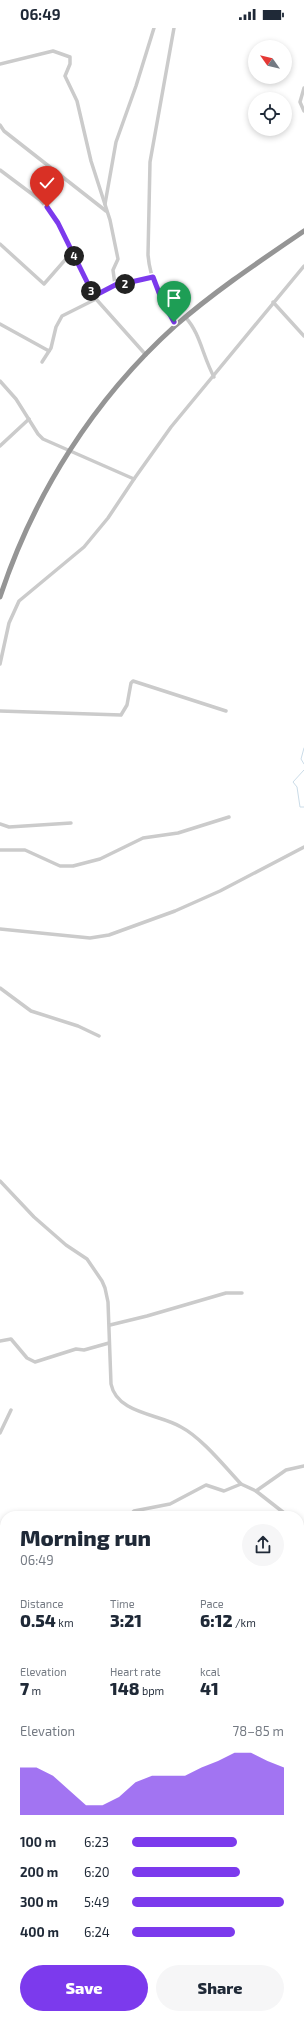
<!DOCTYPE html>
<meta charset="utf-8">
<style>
:root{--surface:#fff;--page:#f6f6f7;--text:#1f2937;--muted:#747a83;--accent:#7c3aed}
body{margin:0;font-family:"Exo 2",sans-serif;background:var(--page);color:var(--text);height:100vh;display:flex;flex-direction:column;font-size:15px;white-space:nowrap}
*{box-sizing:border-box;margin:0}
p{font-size:13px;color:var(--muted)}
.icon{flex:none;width:22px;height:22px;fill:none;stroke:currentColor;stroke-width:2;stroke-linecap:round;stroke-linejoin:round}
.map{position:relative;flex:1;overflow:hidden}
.panel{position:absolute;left:0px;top:1483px;width:304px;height:508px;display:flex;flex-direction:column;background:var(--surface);border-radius:16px 16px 0 0;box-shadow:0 2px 6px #0003}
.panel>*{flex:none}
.needle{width:26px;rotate:304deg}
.fabs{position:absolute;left:248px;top:12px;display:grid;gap:8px}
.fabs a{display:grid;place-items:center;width:44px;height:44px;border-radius:50%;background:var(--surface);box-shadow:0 2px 6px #0003;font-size:20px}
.pin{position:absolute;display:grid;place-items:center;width:34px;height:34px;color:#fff;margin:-41px -17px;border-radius:50% 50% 50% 0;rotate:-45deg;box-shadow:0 0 4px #0007}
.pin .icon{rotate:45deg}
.km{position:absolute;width:20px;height:20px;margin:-10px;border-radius:50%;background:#222;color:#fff;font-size:11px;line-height:20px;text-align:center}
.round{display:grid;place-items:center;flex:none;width:42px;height:42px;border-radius:21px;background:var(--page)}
.headline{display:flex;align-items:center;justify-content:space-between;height:68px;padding:0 20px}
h1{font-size:22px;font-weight:800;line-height:30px}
.stats{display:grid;grid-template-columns:repeat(3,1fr);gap:6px;height:68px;padding:4px 20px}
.stats div{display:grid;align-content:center}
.stats b{font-size:17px;font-weight:800}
.stats small{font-size:11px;font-weight:400}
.stats p{font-size:11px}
.chart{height:112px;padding:8px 20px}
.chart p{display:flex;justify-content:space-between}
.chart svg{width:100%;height:72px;margin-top:4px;fill:var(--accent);opacity:.7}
.button{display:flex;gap:8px;margin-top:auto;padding:8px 20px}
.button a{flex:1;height:46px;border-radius:24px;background:var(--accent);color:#fff;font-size:16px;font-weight:800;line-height:46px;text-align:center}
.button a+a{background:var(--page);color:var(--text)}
ul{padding:0 20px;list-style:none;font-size:13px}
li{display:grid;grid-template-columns:64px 48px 1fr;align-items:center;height:30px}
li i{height:10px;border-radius:5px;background:var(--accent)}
.status{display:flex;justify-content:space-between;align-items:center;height:28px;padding:0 20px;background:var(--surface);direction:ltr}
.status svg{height:11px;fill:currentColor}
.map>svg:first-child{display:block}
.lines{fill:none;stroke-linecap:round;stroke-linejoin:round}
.stream{stroke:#cbdce8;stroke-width:1}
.minor{stroke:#cbcbcb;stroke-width:3.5}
.highway{stroke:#959595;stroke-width:5}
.route-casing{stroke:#fff;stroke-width:8}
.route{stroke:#7c3aed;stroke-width:5}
</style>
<div class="status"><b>06:49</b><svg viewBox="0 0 49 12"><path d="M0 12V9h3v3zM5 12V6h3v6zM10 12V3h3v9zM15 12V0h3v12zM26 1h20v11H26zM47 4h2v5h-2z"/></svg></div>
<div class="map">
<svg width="304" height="1991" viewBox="0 0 304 1991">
<rect width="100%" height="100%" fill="#fff"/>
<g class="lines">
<g class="stream">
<path d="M 304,720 L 301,731 L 304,736"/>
<path d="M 304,742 L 293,754 L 297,759 L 300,779 L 304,779"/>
</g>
<g class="minor">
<path d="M 174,0 L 150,134 L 148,227 C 150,251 162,278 177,297"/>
<path d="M 0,36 L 53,23 L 70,29 L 70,36 L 65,48 L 77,73 L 91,133 L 110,192 L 118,231 L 113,242 L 115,257"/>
<path d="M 304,60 L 300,74 L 304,83"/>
<path d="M 0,97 L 4,103 L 106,183"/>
<path d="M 0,142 L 40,172 L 53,186 L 96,271 L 146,327"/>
<path d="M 105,176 L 116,114 L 136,58 L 154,0"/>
<path d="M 0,216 L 44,256 L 72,224"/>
<path d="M 94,268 L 119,255 L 122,256 L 153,249"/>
<path d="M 273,274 L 304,308"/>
<path d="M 186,290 C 200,305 203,329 214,349"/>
<path d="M 0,296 L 49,323"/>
<path d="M 42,334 L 51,320 L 56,299 L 62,288 L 96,271"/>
<path d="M 0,353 L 16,371 L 38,406 L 43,411 L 134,451 L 171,399 L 304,238"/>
<path d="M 0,418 L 29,391"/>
<path d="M 0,636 L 9,595 L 19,573 L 84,519 L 108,490 L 134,451"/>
<path d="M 0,683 L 121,687 L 127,677 L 131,655 L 133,653 L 226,683"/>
<path d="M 0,796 L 9,799 L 71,795"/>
<path d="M 0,822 L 25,822 L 60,838 L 73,838 L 100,831 L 143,810 L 178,805 L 229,789"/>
<path d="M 0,901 L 90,910 L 109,907 L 175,883 L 220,863 L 304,819"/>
<path d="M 0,960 L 31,983 L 78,998 L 99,1008"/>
<path d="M 0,1153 L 34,1189 L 66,1217 L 87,1231 L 102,1253 L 105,1260 L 108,1274 L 111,1356 C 117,1386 160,1386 181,1399 C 202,1410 225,1439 241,1456"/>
<path d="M 110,1297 L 147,1288 L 226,1265 L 242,1265"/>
<path d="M 0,1313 L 11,1311 L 27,1330 L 35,1334 L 76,1321 L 84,1322 L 109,1315"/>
<path d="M 0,1405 L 11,1382"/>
<path d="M 256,1463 L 288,1488"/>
<path d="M 129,1488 L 134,1483 L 170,1476 L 206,1457 L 224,1463 L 241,1456 L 256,1463 L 286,1442 L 304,1438"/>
<path d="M 299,1503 L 304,1513"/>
<path d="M 0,1520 L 5,1522"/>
<path d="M 0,1565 L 5,1567"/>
<path d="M 299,1574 L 304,1566"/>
<path d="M 300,1574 L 302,1629"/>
<path d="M 0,1668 L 5,1643"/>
<path d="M 0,1675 L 5,1677"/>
<path d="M 2,1683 L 5,1682"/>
<path d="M 299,1781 L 304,1786"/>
<path d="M 0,1965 L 5,1962"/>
<path d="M 107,1986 L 108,1991"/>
</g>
<path class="highway" d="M 0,569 C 34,466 94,371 175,298 C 215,263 260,233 304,203"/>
</g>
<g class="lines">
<g class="route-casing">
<path id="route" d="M 47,179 L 58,195 L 94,268 L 119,255 L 122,256 L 153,249 L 161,270 L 174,294"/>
</g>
<use href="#route" class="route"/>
</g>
</svg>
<div class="fabs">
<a><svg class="needle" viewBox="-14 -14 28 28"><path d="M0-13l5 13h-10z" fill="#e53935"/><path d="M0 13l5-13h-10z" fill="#747a83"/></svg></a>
<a><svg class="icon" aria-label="locate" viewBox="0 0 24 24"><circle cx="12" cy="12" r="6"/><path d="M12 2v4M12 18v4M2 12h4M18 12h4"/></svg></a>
</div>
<div class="pin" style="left:174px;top:294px;background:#1e9e55"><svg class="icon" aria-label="arrive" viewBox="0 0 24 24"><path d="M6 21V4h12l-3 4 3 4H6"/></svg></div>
<div class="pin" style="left:47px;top:179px;background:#d93025"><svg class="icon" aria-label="check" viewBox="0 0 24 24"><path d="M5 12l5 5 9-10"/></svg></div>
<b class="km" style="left:125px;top:256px">2</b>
<b class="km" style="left:91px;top:263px">3</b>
<b class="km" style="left:74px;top:228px">4</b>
<section class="panel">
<div class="headline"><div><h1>Morning run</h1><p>06:49</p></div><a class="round"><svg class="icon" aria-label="share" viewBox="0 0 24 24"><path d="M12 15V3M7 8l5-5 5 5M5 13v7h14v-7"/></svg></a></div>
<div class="stats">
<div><p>Distance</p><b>0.54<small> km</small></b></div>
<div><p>Time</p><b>3:21</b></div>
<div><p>Pace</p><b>6:12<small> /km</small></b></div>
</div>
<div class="stats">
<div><p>Elevation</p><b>7<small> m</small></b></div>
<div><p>Heart rate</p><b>148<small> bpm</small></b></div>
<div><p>kcal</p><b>41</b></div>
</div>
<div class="chart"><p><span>Elevation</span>78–85 m</p>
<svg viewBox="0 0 160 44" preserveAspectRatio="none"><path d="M0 44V15L10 15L20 20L30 29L40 38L50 38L60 33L70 24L80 20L90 20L100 20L110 15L120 11L130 6L140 6L150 11L160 15V44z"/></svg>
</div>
<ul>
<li><b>100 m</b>6:23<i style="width:69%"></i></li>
<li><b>200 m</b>6:20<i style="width:71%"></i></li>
<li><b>300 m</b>5:49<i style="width:100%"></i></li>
<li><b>400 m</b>6:24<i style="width:68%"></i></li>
</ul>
<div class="button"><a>Save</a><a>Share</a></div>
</section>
</div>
